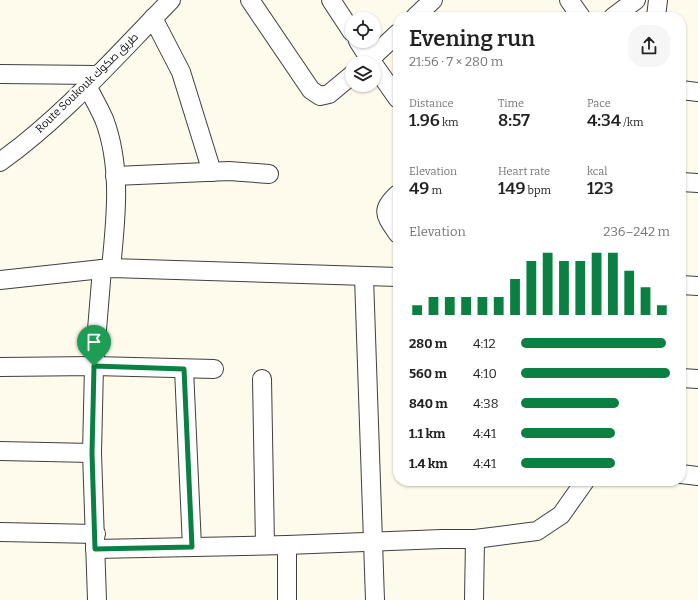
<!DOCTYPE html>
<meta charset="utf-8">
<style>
:root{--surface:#fff;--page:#f6f6f6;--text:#222;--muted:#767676;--accent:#0b8043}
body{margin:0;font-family:Bitter,Cairo,serif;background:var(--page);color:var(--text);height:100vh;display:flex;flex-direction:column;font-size:15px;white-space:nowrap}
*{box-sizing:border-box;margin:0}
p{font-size:13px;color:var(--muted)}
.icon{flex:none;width:22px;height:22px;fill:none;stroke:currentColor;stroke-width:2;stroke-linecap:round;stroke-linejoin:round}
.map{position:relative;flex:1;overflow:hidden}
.side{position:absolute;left:393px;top:12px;width:293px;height:474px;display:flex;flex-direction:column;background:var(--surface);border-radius:16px;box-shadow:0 1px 3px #0004}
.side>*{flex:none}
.fabs{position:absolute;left:345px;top:12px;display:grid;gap:8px}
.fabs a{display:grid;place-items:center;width:36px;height:36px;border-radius:50%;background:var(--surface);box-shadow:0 1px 3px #0004;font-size:20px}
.pin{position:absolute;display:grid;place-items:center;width:34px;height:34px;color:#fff;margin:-41px -17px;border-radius:50% 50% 50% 0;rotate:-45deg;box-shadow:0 0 4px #0007}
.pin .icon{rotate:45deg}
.round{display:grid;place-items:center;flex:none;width:42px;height:42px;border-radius:16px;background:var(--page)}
.overview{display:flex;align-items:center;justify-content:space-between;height:68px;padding:0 16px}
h1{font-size:22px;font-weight:600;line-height:30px}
.stats{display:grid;grid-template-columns:repeat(3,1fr);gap:6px;height:68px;padding:4px 16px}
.stats div{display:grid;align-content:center}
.stats b{font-size:17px;font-weight:600}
.stats small{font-size:11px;font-weight:400}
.stats p{font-size:11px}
.chart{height:112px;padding:8px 16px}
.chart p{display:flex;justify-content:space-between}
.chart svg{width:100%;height:72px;margin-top:4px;stroke:var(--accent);stroke-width:6}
ul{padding:0 16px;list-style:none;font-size:13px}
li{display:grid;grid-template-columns:64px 48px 1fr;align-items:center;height:30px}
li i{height:10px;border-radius:5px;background:var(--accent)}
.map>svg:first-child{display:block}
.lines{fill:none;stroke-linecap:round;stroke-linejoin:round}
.minor-casing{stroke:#3f3f3f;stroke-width:20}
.minor{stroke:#fff;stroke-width:18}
.route-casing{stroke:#fff;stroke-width:8}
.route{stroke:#0b8043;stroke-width:5}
.labels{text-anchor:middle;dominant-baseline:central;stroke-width:4;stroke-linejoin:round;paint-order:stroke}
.street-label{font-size:11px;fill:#0c0c0c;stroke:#fff}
</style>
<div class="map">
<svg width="698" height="600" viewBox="0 0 698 600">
<rect width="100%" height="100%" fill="#fefbec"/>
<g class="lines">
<g class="minor-casing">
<g id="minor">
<path d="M 250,0 L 311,90 L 320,96 L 329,94 L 352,75"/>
<path d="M 331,0 L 352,32"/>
<path d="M 569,0 L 581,17"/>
<path d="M 415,17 L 433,0"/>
<path d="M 613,17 L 636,0"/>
<path d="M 656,17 L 658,0"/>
<path d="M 153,18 L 181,72 L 212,172"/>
<path d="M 358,41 L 372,63"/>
<path d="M 366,63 L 398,33"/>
<path d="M 374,65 L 398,99"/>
<path d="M 0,74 L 98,75"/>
<path d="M 87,86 C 93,97 99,108 104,119 C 122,166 116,219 111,268"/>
<path d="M 681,90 L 698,92"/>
<path d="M 0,162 C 64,116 116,56 171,0"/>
<path d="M 115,176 L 229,171 L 269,174"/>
<path d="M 681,182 L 698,183"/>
<path d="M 398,194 C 379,211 386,216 398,234"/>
<path d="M 364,277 L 375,600"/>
<path d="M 0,280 L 111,268 L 398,277"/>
<path d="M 681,285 L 698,286"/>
<path d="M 0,367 L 94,366 L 214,369"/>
<path d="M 184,369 L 192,547"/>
<path d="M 681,378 L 698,379"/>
<path d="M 262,379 L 265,545"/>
<path d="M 0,451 L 92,453"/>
<path d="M 681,474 L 698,476"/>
<path d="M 0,532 L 96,534"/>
<path d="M 475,539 L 537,531 L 561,515 L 585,481"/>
<path d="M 287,545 L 287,600"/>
<path d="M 95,549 L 287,545 L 442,539 L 475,539 L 474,600"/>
<path d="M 97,600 L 92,453 L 94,366 L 102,269"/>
</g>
</g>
<use href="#minor" class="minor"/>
</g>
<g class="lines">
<g class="route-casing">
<path id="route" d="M 94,366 L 184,369 L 192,547 L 95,549 L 92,453 Z"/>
</g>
<use href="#route" class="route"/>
</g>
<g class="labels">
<g class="street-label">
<text transform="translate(87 83) rotate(-44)">Route Soukouk طريق صكوك</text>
</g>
</g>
</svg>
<div class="fabs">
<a><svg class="icon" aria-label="locate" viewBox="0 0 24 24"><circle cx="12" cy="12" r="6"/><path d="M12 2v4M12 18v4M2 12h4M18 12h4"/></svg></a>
<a><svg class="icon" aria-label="layers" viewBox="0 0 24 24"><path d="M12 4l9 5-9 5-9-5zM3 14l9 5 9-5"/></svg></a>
</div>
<div class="pin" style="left:94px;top:366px;background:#1e9e55"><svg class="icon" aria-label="arrive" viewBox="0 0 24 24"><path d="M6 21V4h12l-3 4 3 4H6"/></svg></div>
<section class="side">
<div class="overview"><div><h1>Evening run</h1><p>21:56 · 7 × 280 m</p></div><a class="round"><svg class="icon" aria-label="share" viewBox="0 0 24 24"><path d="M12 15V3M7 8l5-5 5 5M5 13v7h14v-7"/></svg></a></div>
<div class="stats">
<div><p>Distance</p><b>1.96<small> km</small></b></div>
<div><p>Time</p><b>8:57</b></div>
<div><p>Pace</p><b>4:34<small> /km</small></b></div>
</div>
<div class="stats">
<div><p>Elevation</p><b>49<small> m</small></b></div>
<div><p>Heart rate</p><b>149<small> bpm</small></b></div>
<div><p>kcal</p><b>123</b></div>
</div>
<div class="chart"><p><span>Elevation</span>236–242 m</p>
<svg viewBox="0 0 160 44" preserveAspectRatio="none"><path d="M5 44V38M15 44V33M25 44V33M35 44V33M45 44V33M55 44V33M65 44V22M75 44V11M85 44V6M95 44V11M105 44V11M115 44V6M125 44V6M135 44V17M145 44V27M155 44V38"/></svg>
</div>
<ul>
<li><b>280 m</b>4:12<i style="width:97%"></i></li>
<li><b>560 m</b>4:10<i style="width:100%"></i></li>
<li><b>840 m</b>4:38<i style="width:66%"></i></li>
<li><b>1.1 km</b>4:41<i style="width:63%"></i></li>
<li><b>1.4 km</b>4:41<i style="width:63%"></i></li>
</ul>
</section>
</div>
